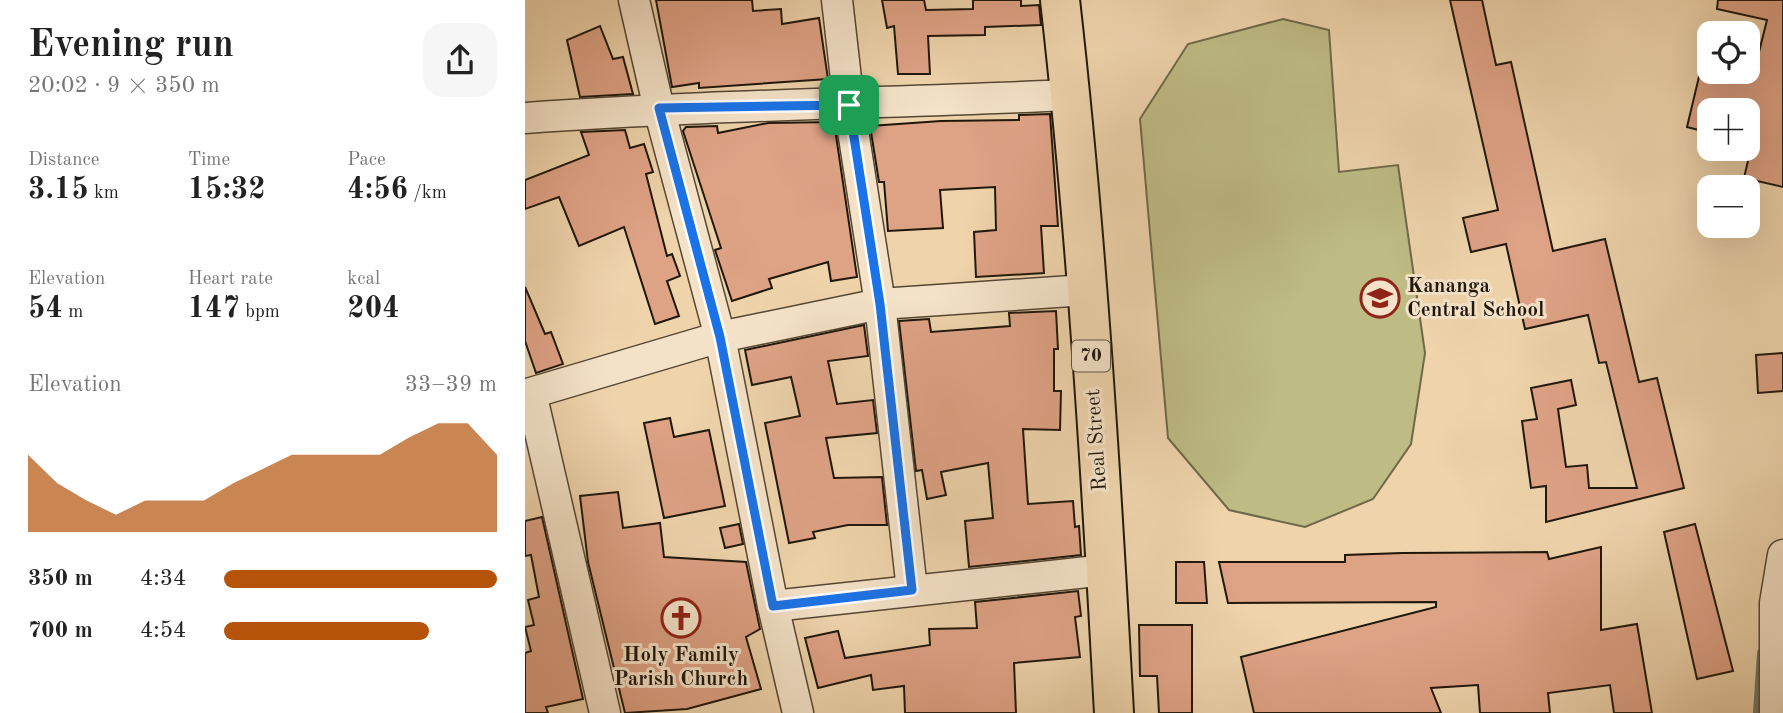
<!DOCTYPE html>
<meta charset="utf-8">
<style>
:root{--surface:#fff;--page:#f6f6f6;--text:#222;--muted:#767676;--accent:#b45309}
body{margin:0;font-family:"Old Standard TT",serif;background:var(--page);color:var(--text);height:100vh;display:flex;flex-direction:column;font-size:26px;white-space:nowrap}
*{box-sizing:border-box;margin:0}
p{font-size:23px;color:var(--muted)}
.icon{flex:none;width:38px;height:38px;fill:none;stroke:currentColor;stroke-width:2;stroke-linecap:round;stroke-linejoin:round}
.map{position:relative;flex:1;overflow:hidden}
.panel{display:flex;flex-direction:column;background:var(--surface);width:525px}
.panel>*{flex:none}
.controls{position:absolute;left:1172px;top:21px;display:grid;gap:14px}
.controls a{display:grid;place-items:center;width:63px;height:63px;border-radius:14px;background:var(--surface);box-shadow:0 7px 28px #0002;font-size:35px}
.pin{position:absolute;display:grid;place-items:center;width:60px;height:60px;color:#fff;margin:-30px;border-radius:14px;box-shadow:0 4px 10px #0006}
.round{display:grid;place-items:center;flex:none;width:74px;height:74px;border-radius:21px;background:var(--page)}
.headline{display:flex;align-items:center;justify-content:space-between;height:119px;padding:0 28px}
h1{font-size:38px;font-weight:700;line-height:52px}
.figures{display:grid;grid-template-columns:repeat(3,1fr);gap:10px;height:119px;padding:7px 28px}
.figures div{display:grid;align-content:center}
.figures b{font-size:30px;font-weight:700}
.figures small{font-size:19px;font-weight:400}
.figures p{font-size:19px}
.chart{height:196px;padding:14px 28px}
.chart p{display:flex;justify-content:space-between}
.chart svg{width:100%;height:126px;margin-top:7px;fill:var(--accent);opacity:.7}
ul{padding:0 28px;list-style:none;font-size:23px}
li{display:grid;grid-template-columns:112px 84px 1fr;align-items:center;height:52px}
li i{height:18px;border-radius:9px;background:var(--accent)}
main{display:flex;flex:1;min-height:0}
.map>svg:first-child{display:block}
.green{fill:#bebb85;stroke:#6f6948;stroke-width:2}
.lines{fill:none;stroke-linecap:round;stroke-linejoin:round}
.stream{stroke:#69776c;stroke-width:8}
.building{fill:#dea285;stroke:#20170b;stroke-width:2}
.street-casing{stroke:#544633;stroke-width:33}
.highway-casing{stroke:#20170b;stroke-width:42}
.street{stroke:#f4e2c8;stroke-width:30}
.highway{stroke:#eed3ab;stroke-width:38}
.route-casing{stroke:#fff;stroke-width:14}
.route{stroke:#1a73e8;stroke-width:9}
.labels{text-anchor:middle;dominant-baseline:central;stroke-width:6;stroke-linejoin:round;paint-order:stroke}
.shield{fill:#f4e2c8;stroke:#605444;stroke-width:2}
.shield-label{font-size:19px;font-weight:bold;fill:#20170b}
.poi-label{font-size:21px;font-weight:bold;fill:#20170b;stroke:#f4e2c8;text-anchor:start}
.street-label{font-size:21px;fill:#20170b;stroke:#f4e2c8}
</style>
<main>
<section class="panel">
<div class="headline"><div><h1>Evening run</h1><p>20:02 · 9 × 350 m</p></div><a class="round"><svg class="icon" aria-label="share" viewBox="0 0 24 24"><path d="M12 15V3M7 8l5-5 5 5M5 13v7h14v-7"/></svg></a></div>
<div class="figures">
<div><p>Distance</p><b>3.15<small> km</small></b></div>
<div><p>Time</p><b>15:32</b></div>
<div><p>Pace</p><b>4:56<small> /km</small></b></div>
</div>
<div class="figures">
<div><p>Elevation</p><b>54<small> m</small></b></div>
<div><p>Heart rate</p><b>147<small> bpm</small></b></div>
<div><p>kcal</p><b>204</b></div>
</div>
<div class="chart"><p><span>Elevation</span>33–39 m</p>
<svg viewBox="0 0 160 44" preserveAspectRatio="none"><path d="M0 44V17L10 27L20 33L30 38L40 33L50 33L60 33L70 27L80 22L90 17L100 17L110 17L120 17L130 11L140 6L150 6L160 17V44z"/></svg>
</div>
<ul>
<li><b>350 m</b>4:34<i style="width:100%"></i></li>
<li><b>700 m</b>4:54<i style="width:75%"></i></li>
</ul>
</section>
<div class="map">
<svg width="1258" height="713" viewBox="0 0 1258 713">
<rect width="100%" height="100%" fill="#eed3ab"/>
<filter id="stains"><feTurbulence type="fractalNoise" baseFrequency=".00286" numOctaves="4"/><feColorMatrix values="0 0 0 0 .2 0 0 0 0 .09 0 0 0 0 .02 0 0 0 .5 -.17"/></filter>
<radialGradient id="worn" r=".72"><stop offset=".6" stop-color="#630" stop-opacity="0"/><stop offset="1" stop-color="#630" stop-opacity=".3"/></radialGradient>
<path class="green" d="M 758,19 L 804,30 L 814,172 L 873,165 L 900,353 L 886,444 L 848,499 L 780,527 L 704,510 L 643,438 L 615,119 L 663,44 Z"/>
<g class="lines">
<path class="stream" d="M 1232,713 L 1236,653"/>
</g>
<g class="building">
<path d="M 131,0 L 227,0 L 228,11 L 256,9 L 257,24 L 294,18 L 303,79 L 174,88 L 174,83 L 147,87 Z"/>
<path d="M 357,0 L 399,0 L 401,10 L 448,9 L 448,0 L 496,0 L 496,6 L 514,5 L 516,25 L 460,27 L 460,35 L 403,36 L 405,74 L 373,74 L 369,26 L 362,28 Z"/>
<path d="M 925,0 L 957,0 L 971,65 L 986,62 L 1028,251 L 1080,239 L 1114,382 L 1132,378 L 1159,488 L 1021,522 L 1021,486 L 1006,488 L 997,421 L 1012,419 L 1006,388 L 1046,380 L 1051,405 L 1033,409 L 1041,467 L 1062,465 L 1064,488 L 1112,488 L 1081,362 L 1074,363 L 1063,315 L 1000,329 L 981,244 L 946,252 L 938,218 L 973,210 Z"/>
<path d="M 1193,0 L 1258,0 L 1258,187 L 1219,178 L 1228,139 L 1223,137 L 1223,110 L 1185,110 L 1185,133 L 1162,127 L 1177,64 L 1185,65 L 1185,72 L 1229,72 L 1242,20 L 1192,9 Z"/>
<path d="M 75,26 L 88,59 L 98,57 L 108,94 L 55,97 L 42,40 Z"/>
<path d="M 525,114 L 533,226 L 516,226 L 519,273 L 451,277 L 449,232 L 471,230 L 470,187 L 415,190 L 418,228 L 363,231 L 359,182 L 354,182 L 345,126 L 416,121 L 494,120 L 494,115 Z"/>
<path d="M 309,122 L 332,277 L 306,281 L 303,262 L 244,279 L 247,288 L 207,301 L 190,250 L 196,248 L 158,131 L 161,127 L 192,126 L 193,133 L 243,123 Z"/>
<path d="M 100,130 L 105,148 L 119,144 L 128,172 L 121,174 L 142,256 L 147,254 L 155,276 L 142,281 L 154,316 L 130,324 L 99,227 L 54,246 L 34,197 L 0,209 L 0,180 L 64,155 L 56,132 Z"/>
<path d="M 0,287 L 20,334 L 26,332 L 38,364 L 11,373 L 0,341 Z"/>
<path d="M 531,311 L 533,349 L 529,349 L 529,391 L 536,391 L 535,430 L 498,429 L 503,504 L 548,501 L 550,527 L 554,526 L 556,555 L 444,567 L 440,521 L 468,518 L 463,463 L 416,472 L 421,495 L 402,499 L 397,470 L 391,471 L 374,321 L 404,319 L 406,332 L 485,326 L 484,313 Z"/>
<path d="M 339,325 L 343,356 L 303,361 L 312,404 L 348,400 L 352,433 L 301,438 L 309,478 L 357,477 L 362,525 L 323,525 L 288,532 L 290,538 L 264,543 L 240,423 L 275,416 L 266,377 L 227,385 L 220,350 Z"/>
<path d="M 1258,353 L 1258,391 L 1233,393 L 1231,355 Z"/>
<path d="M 145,418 L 149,437 L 184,430 L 200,506 L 139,518 L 119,423 Z"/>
<path d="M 93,492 L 98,528 L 135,523 L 139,557 L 221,562 L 235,629 L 221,637 L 236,689 L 162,709 L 100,713 L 63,562 L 55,496 Z"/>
<path d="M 17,517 L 58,699 L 21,707 L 23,713 L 0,713 L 0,653 L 6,651 L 0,627 L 9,625 L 3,600 L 14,597 L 6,555 L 0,556 L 0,521 Z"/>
<path d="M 214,524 L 218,544 L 200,548 L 195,528 Z"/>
<path d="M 1170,524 L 1208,671 L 1172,679 L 1139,532 Z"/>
<path d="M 1076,547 L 1076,630 L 1112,624 L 1127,713 L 1089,713 L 1085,685 L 1023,693 L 1025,713 L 955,713 L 953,685 L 906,688 L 916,713 L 729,713 L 716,657 L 911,607 L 911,602 L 703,603 L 694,562 L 820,562 L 820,555 L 877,553 L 1022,552 L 1024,559 Z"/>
<path d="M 651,562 L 679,562 L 682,603 L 651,603 Z"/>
<path d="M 553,591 L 556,616 L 550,617 L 555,657 L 489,663 L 491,713 L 380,713 L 379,686 L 348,690 L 346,675 L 293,688 L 280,638 L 313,631 L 320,658 L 405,645 L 404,629 L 452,628 L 450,602 Z"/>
<path d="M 614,625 L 667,625 L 667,713 L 634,713 L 632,676 L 615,676 Z"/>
</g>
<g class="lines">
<g class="street-casing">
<g id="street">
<path d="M 109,0 L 134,109 L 195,337 L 248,606 L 273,713"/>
<path d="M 312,0 L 324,105 L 355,304 L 387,590"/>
<path d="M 0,118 C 182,105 364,103 546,95"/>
<path d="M 248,606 L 581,570"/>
<path d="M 80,713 L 6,393 L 195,337 L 355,304 L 561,290"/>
<path d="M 1250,713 L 1250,603 L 1258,555"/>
</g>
</g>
<g class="highway-casing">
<path id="highway" d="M 535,0 C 562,237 576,475 589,713"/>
</g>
<use href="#street" class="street"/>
<use href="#highway" class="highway"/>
</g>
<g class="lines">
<g class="route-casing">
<path id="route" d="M 324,105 L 355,304 L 387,590 L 248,606 L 195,337 L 134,108 Z"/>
</g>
<use href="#route" class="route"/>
</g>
<defs>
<g id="school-ring" transform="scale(2.0125)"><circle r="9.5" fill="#f4e2c8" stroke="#8f2418" stroke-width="1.5"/><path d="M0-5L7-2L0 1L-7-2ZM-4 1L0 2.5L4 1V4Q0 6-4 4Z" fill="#8f2418"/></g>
<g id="church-ring" transform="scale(2.0125)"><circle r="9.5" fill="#f4e2c8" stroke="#8f2418" stroke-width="1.5"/><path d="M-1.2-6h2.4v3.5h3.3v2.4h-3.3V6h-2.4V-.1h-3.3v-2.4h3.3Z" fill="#8f2418"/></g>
</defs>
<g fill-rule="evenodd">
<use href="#school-ring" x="855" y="298"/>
<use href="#church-ring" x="156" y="618"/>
</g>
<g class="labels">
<rect class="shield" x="547" y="340.5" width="38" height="31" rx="5"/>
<g class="shield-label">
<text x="566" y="356">70</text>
</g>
<g class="poi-label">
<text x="882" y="286">Kananga<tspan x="882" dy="24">Central School</tspan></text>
<text x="156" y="655" text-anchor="middle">Holy Family<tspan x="156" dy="24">Parish Church</tspan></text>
</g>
<g class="street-label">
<text transform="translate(572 440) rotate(-94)">Real Street</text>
</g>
</g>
<rect width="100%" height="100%" filter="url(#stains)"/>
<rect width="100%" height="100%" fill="url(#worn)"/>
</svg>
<div class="controls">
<a><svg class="icon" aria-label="locate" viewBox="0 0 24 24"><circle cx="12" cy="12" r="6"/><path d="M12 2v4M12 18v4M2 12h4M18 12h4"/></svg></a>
<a>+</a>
<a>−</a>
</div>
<div class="pin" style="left:324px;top:105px;background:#1e9e55"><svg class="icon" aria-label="arrive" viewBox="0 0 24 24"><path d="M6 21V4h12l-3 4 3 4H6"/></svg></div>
</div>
</main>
